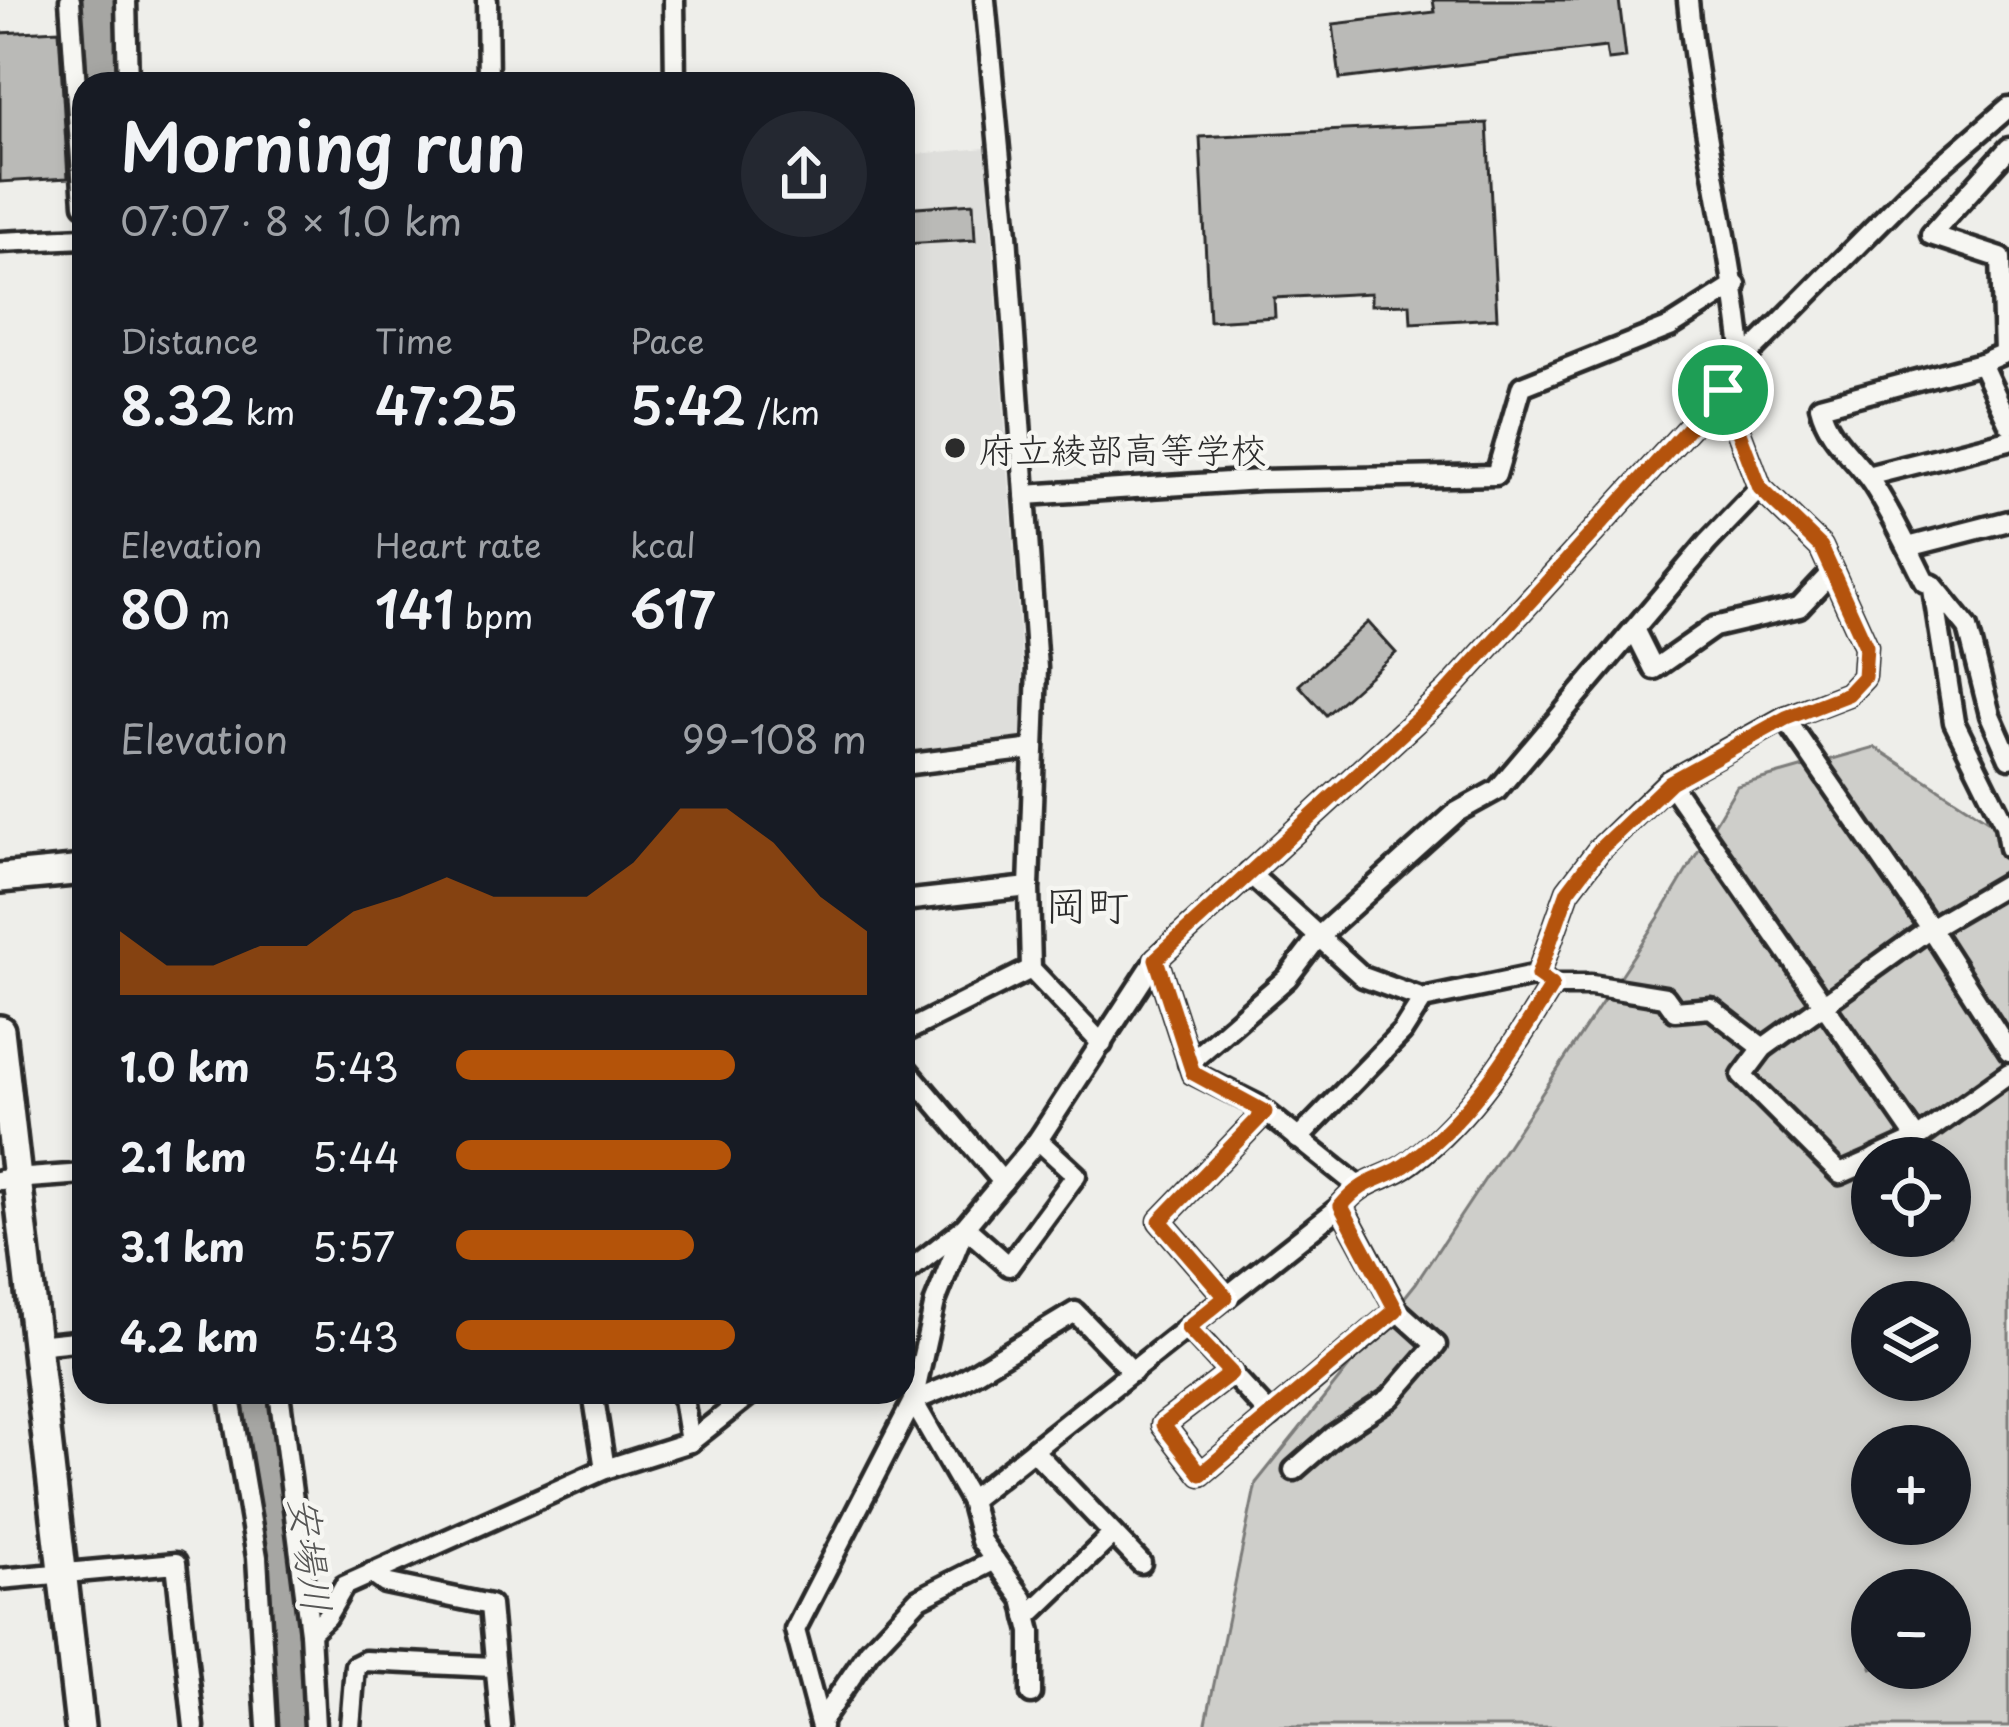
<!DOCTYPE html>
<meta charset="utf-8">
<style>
:root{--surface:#171b24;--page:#242831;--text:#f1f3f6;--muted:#9ea1a6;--accent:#b45309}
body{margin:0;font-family:"Playpen Sans","Klee One",sans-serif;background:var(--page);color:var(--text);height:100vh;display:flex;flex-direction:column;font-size:45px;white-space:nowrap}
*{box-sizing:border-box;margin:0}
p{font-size:39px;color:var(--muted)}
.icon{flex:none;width:66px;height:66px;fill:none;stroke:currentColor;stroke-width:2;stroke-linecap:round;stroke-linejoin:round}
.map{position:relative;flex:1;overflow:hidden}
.sheet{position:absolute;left:72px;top:72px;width:843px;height:1332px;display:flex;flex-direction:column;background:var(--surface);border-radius:36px;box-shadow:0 6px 18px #0003}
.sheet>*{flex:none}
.fabs{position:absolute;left:1851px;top:1137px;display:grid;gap:24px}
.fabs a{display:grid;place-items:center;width:120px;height:120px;border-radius:50%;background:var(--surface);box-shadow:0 6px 18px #0003;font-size:60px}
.pin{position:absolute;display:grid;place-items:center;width:102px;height:102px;color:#fff;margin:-51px;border:6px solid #fff;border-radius:50%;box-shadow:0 3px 12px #0007}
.round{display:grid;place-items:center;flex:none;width:126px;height:126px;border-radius:63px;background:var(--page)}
.overview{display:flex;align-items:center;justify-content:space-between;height:204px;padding:0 48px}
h1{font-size:66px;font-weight:600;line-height:90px}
.stats{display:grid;grid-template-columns:repeat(3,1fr);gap:18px;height:204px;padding:12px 48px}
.stats div{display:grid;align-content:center}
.stats b{font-size:51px;font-weight:600}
.stats small{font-size:33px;font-weight:400}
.stats p{font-size:33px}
.chart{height:336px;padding:24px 48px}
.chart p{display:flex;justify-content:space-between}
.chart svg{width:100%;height:216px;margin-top:12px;fill:var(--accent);opacity:.7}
ul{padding:0 48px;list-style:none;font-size:39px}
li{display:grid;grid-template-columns:192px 144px 1fr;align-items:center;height:90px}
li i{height:30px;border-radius:15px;background:var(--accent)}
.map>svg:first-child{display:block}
.built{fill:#dededb}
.green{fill:#cececa;stroke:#7c7c7a;stroke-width:3;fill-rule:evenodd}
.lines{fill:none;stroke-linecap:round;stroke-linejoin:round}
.river{stroke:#a6a6a3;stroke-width:36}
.building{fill:#babab7;stroke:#2b2b2b;stroke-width:3}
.street-casing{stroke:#2b2b2b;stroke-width:27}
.secondary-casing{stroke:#2b2b2b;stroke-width:36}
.street{stroke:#f6f6f2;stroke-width:18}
.secondary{stroke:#f6f6f2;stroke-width:27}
.route-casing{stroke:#fff;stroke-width:24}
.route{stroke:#b45309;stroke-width:15}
.poi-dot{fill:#2b2b2b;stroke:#f6f6f2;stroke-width:4.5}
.labels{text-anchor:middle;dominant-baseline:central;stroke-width:9;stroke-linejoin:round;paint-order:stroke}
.poi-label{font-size:36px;fill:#2b2b2b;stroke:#f6f6f2;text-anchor:start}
.water-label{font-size:39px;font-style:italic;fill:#565655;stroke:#f6f6f2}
.quarter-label{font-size:42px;fill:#2b2b2b;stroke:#f6f6f2}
</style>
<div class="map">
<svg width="2009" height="1727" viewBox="0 0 2009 1727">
<rect width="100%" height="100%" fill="#eeeeea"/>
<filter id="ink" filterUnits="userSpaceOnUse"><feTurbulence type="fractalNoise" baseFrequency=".00833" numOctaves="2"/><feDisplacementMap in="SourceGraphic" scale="24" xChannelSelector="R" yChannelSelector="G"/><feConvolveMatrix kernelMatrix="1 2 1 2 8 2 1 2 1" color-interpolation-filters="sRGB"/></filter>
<g filter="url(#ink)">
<path class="built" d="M 986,148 L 1027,741 L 903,752 L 903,155 Z"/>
<path class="green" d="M 1875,747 L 2009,834 L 2009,1727 L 1205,1727 L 1256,1483 L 1416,1283 L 1659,917 L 1737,786 ZM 1872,1158 L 1950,1158 L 1950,1236 L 1872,1236 ZM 1872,1302 L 1950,1302 L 1950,1380 L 1872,1380 ZM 1872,1446 L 1950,1446 L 1950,1524 L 1872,1524 ZM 1872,1590 L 1950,1590 L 1950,1668 L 1872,1668 Z"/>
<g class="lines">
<g class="river">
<path d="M 98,0 L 103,84"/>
<path d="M 250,1392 L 292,1727"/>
</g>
</g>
<g class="building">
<path d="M 1433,0 L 1619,0 L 1626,58 L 1608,60 L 1606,47 L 1340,79 L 1333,24 L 1435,12 Z"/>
<path d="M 59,30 L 68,178 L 0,182 L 0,33 Z"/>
<path d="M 1487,123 L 1497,318 L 1411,323 L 1410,304 L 1371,305 L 1371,293 L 1274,298 L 1275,317 L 1209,321 L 1200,137 Z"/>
<path d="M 973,203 L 975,240 L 903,244 L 903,208 Z"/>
<path d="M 1368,622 L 1396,653 L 1326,715 L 1299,685 Z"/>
</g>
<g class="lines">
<g class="street-casing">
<g id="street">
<path d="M 70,0 L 84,204"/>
<path d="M 126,0 L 128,84"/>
<path d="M 487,0 L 488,84"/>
<path d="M 674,0 L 675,84"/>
<path d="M 985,0 L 1007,234 L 1037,668 L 1029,887 L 1031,969 L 1102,1044"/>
<path d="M 1688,0 C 1699,121 1731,239 1743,360"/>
<path d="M 0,242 L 84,238"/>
<path d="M 2009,351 L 1981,363 L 1820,406 C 1828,439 1853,455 1872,483 C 1893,515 1908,548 1925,582 L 1933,585 L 1968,628 L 1990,715 L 2009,758"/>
<path d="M 2004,352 L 2001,258 L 1931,235 L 2009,148"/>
<path d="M 1981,363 L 2009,424"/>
<path d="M 1867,476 L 2009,440"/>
<path d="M 1025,495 L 1260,480 L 1496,475 L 1522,386 L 1670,327 L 1736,285"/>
<path d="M 1908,547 L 2009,521"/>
<path d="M 1933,589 L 1954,722 L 2005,825 L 2009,848"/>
<path d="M 1634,629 L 1654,669 L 1714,627 L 1799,607 L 1832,572"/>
<path d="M 1785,718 L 1930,928 L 2009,1051"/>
<path d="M 903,765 L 1033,749"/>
<path d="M 1669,782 L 1917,1139"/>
<path d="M 903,901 L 1029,887"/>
<path d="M 1156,959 L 1193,1073 L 1257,1105 L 1358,1186"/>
<path d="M 1538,975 L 1568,891 L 1599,850 L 1669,782 L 1785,718 L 1848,694 L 1864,677 L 1866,646 L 1821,547 L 1760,488 L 1723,390"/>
<path d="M 1552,985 L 1591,985 L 1665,997 L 1675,1011 L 1711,1008 L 1763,1048"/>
<path d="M 903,1033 L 1031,969"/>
<path d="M 1189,1063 L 1287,978 L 1319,936 L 1457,812 L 1497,790 L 1707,543 L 1760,488"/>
<path d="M 903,1065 L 1003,1182"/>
<path d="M 1298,1139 L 1402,1032 L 1423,999"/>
<path d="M 1875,1158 L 1917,1139 L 2009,1073"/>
<path d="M 1872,1160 L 1840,1174 L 1742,1076 L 1763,1048 L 1930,928 L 2009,882"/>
<path d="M 0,1180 L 84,1174"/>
<path d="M 965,1227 L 1009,1266 L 1076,1175 L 1038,1140"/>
<path d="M 903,1275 L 965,1227 L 1038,1140 L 1156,959 L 1447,692 L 1723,390 L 1743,360 L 1907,195 L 2009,107"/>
<path d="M 1226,1297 L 1160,1221 L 1265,1112"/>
<path d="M 1188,1327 L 1271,1416"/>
<path d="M 36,1345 L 84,1340"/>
<path d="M 1231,1373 L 1163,1425 L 1201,1474 L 1397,1310"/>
<path d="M 229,1392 L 257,1557 L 267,1727"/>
<path d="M 279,1392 L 310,1632 L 315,1727"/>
<path d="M 593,1392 L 605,1469"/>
<path d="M 682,1392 L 690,1442"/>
<path d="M 913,1401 L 970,1500 L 981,1541 L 1023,1599 L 1031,1632 L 1031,1694"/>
<path d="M 913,1401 L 959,1382 L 1075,1312 L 1133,1372"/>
<path d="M 1033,1450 L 1141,1563"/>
<path d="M 1294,1470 L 1334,1435 L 1390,1398 L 1436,1345 L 1397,1310 L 1341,1206"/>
<path d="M 970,1500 L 1341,1206 C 1367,1175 1384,1182 1411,1162 C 1472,1115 1513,1049 1552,985 L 1538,975 L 1423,999 L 1363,977 L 1249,873"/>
<path d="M 371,1573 L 385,1583 L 490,1605 L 501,1727"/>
<path d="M 0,1579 L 176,1563 L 194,1727"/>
<path d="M 1027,1617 L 1113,1534"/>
<path d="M 310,1632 L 326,1617 L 344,1586 L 605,1469 L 690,1442 L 753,1392"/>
<path d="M 821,1721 L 869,1651 L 918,1599 L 995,1560"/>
<path d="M 350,1727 L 355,1666 L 365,1661 L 493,1667"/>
<path d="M 821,1727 L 795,1630 L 913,1401 L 935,1302 L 963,1232"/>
</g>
</g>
<g class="secondary-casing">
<g id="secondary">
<path d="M 0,878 L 84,870"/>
<path d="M 0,1030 L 80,1727"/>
</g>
</g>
<use href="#street" class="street"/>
<use href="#secondary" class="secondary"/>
</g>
</g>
<g class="lines" filter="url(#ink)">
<g class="route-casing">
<path id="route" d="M 1723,390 L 1760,488 L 1821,547 L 1866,646 L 1864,677 L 1848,694 L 1786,718 L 1670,782 L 1599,850 L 1568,891 L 1538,975 L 1552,985 C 1513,1049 1472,1115 1411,1161 C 1384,1182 1367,1175 1341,1206 L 1396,1310 L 1201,1474 L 1163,1425 L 1231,1373 L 1188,1328 L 1226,1297 L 1160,1221 L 1265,1112 L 1193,1073 L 1156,959 L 1447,692 Z"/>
</g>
<use href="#route" class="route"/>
</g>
<circle class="poi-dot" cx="955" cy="448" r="12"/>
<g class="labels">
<g class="poi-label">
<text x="979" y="448">府立綾部高等学校</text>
</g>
<g class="water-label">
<text transform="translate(313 1554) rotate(83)">安場川</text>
</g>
<g class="quarter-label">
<text x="1087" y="903">岡町</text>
</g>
</g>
</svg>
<div class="fabs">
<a><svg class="icon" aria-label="locate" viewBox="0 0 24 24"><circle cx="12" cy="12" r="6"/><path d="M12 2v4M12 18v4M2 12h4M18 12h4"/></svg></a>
<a><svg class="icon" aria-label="layers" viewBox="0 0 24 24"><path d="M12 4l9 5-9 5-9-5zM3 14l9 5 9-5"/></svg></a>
<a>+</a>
<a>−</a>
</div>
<div class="pin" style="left:1723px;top:390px;background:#1e9e55"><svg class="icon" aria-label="arrive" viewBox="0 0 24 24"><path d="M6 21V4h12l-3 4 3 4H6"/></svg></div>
<section class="sheet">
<div class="overview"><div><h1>Morning run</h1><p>07:07 · 8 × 1.0 km</p></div><a class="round"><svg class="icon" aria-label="share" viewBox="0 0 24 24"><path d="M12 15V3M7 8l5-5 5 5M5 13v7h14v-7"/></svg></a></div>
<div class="stats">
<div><p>Distance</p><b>8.32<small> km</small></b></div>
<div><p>Time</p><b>47:25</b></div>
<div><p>Pace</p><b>5:42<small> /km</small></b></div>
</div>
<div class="stats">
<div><p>Elevation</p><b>80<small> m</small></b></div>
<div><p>Heart rate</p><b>141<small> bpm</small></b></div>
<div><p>kcal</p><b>617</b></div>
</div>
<div class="chart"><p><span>Elevation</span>99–108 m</p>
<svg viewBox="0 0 160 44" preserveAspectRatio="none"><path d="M0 44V31L10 38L20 38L30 34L40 34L50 27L60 24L70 20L80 24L90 24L100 24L110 17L120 6L130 6L140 13L150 24L160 31V44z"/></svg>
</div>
<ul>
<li><b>1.0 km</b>5:43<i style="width:68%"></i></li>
<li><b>2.1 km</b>5:44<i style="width:67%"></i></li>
<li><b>3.1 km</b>5:57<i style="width:58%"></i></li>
<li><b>4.2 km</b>5:43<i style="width:68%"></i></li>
</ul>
</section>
</div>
